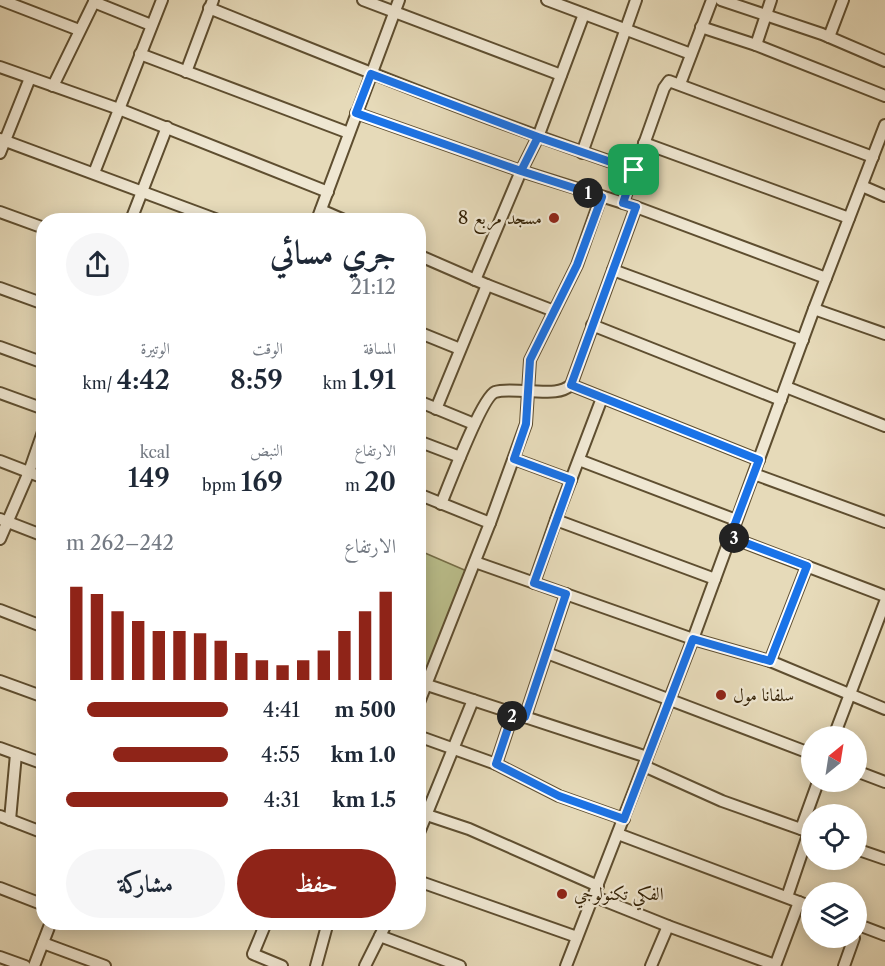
<!DOCTYPE html>
<html lang="ar">
<meta charset="utf-8">
<style>
:root{--surface:#fff;--page:#f6f6f7;--text:#1f2937;--muted:#747a83;--accent:#8f2418}
body{margin:0;font-family:"Libre Caslon Text",Amiri,serif;background:var(--page);color:var(--text);direction:rtl;height:100vh;display:flex;flex-direction:column;font-size:22px;white-space:nowrap}
*{box-sizing:border-box;margin:0}
p{font-size:20px;color:var(--muted)}
.icon{flex:none;width:33px;height:33px;fill:none;stroke:currentColor;stroke-width:2;stroke-linecap:round;stroke-linejoin:round}
.map{position:relative;flex:1;overflow:hidden;direction:ltr}
.details{position:absolute;left:36px;top:213px;width:390px;height:717px;display:flex;flex-direction:column;background:var(--surface);border-radius:24px;box-shadow:0 3px 15px #0003;direction:rtl}
.details>*{flex:none}
.needle{width:39px;rotate:30deg}
.buttons{position:absolute;left:801px;top:726px;display:grid;gap:12px}
.buttons a{display:grid;place-items:center;width:66px;height:66px;border-radius:50%;background:var(--surface);box-shadow:0 3px 15px #0003;font-size:30px}
.pin{position:absolute;display:grid;place-items:center;width:51px;height:51px;color:#fff;margin:-26px;border-radius:12px;box-shadow:0 3px 9px #0006}
.km{position:absolute;width:30px;height:30px;margin:-15px;border-radius:50%;background:#222;color:#fff;font-size:16px;line-height:30px;text-align:center}
.round{display:grid;place-items:center;flex:none;width:63px;height:63px;border-radius:32px;background:var(--page)}
.overview{display:flex;align-items:center;justify-content:space-between;height:102px;padding:0 30px}
h1{font-size:33px;font-weight:600;line-height:45px}
.metrics{display:grid;grid-template-columns:repeat(3,1fr);gap:9px;height:102px;padding:6px 30px}
.metrics div{display:grid;align-content:center}
.metrics b{font-size:26px;font-weight:600}
.metrics small{font-size:16px;font-weight:400}
.metrics p{font-size:16px}
.chart{height:168px;padding:12px 30px}
.chart p{display:flex;justify-content:space-between}
.chart svg{width:100%;height:108px;margin-top:6px;stroke:var(--accent);stroke-width:6}
.action{display:flex;gap:12px;margin-top:auto;padding:12px 30px}
.action a{flex:1;height:69px;border-radius:36px;background:var(--accent);color:#fff;font-size:24px;font-weight:600;line-height:69px;text-align:center}
.action a+a{background:var(--page);color:var(--text)}
ul{padding:0 30px;list-style:none;font-size:20px}
li{display:grid;grid-template-columns:96px 72px 1fr;align-items:center;height:45px}
li i{height:15px;border-radius:8px;background:var(--accent)}
.map>svg:first-child{display:block}
.green{fill:#babe8b;stroke:#766e47;stroke-width:1.5}
.lines{fill:none;stroke-linecap:round;stroke-linejoin:round}
.minor-casing{stroke:#5e4e30;stroke-width:14}
.minor{stroke:#efe7d2;stroke-width:10}
.route-casing{stroke:#fff;stroke-width:12}
.route{stroke:#1a73e8;stroke-width:8}
.poi-dot{fill:#8f2418;stroke:#efe7d2;stroke-width:2}
.labels{text-anchor:middle;dominant-baseline:central;stroke-width:4.5;stroke-linejoin:round;paint-order:stroke}
.poi-label{font-size:18px;fill:#311f03;stroke:#efe7d2;text-anchor:start}
</style>
<div class="map">
<svg width="885" height="966" viewBox="0 0 885 966">
<rect width="100%" height="100%" fill="#e6dab9"/>
<filter id="stains"><feTurbulence type="fractalNoise" baseFrequency=".00333" numOctaves="4"/><feColorMatrix values="0 0 0 0 .2 0 0 0 0 .09 0 0 0 0 .02 0 0 0 .5 -.17"/></filter>
<radialGradient id="worn" r=".72"><stop offset=".6" stop-color="#630" stop-opacity="0"/><stop offset="1" stop-color="#630" stop-opacity=".3"/></radialGradient>
<path class="green" d="M 418,550 L 469,572 L 425,678 L 419,676 Z"/>
<g class="lines">
<g class="minor-casing">
<g id="minor">
<path d="M 1,0 L 79,30"/>
<path d="M 363,0 L 561,75"/>
<path d="M 547,0 L 691,54"/>
<path d="M 721,0 L 822,34 L 885,61"/>
<path d="M 94,2 L 151,25"/>
<path d="M 209,8 C 350,65 491,122 635,170"/>
<path d="M 701,27 L 756,45 L 885,96"/>
<path d="M 829,37 L 843,0"/>
<path d="M 756,45 L 771,0"/>
<path d="M 140,54 L 349,133"/>
<path d="M 0,67 L 119,109 L 328,192"/>
<path d="M 186,72 L 213,0"/>
<path d="M 680,84 L 712,0"/>
<path d="M 53,86 L 95,0"/>
<path d="M 356,113 L 521,171 L 636,207 L 826,278"/>
<path d="M 0,139 L 218,220"/>
<path d="M 644,143 L 849,218"/>
<path d="M 0,153 L 30,78"/>
<path d="M 582,153 L 636,0"/>
<path d="M 94,173 L 162,0"/>
<path d="M 862,186 L 885,196"/>
<path d="M 623,203 L 664,88 L 669,81 L 873,157"/>
<path d="M 321,210 L 344,220"/>
<path d="M 0,212 L 44,228"/>
<path d="M 131,220 L 167,127"/>
<path d="M 317,220 L 399,0"/>
<path d="M 418,255 L 487,285 L 554,311"/>
<path d="M 613,270 L 803,340"/>
<path d="M 475,280 L 521,171 L 538,137 L 584,14"/>
<path d="M 0,288 L 44,304"/>
<path d="M 814,309 L 885,334"/>
<path d="M 592,325 L 781,400"/>
<path d="M 418,332 L 460,349"/>
<path d="M 0,347 L 44,363"/>
<path d="M 571,385 L 759,460"/>
<path d="M 786,387 L 885,426"/>
<path d="M 0,393 L 44,409"/>
<path d="M 418,401 L 474,424"/>
<path d="M 436,409 L 487,285"/>
<path d="M 418,441 L 460,457"/>
<path d="M 514,459 L 571,480"/>
<path d="M 579,460 L 736,520"/>
<path d="M 0,461 L 44,478"/>
<path d="M 754,474 L 885,522"/>
<path d="M 418,494 L 490,523 L 418,705"/>
<path d="M 441,504 C 448,487 482,397 495,392 C 503,389 518,391 527,391 C 542,391 559,395 571,385 L 636,207"/>
<path d="M 0,519 L 44,536"/>
<path d="M 556,520 L 715,579"/>
<path d="M 490,523 L 526,424 L 530,360 L 577,265 L 601,197"/>
<path d="M 730,537 L 885,596"/>
<path d="M 0,539 L 29,472 L 44,429"/>
<path d="M 475,562 L 693,639 L 770,661 L 885,709"/>
<path d="M 534,583 L 558,514 L 602,398"/>
<path d="M 0,610 L 44,627"/>
<path d="M 547,653 L 812,754"/>
<path d="M 770,661 L 807,566"/>
<path d="M 0,681 L 44,697"/>
<path d="M 418,682 L 647,757"/>
<path d="M 525,717 L 566,594"/>
<path d="M 418,736 L 496,764 L 559,796 L 624,819"/>
<path d="M 834,736 L 885,602"/>
<path d="M 0,748 L 44,764"/>
<path d="M 496,764 L 513,713"/>
<path d="M 644,766 L 722,801 L 812,833"/>
<path d="M 856,771 L 885,782"/>
<path d="M 427,815 L 469,829 L 598,886"/>
<path d="M 0,816 L 44,833"/>
<path d="M 10,820 L 16,754"/>
<path d="M 801,829 L 818,782"/>
<path d="M 618,834 L 812,907"/>
<path d="M 418,835 L 473,700"/>
<path d="M 856,849 L 885,859"/>
<path d="M 418,881 L 577,937"/>
<path d="M 0,888 L 44,905"/>
<path d="M 593,896 L 668,926 L 775,965"/>
<path d="M 787,897 L 809,832"/>
<path d="M 258,922 L 265,925 L 253,954 L 282,966"/>
<path d="M 856,924 L 885,935"/>
<path d="M 380,936 L 460,966"/>
<path d="M 43,943 L 105,966"/>
<path d="M 0,957 L 25,966"/>
<path d="M 34,966 L 51,922"/>
<path d="M 316,966 L 328,922"/>
<path d="M 365,966 L 387,922"/>
<path d="M 566,966 L 693,639 L 814,309 L 885,125"/>
<path d="M 651,966 L 668,926"/>
<path d="M 775,966 L 799,902"/>
<path d="M 844,966 L 854,938"/>
</g>
</g>
<use href="#minor" class="minor"/>
</g>
<g class="lines">
<g class="route-casing">
<path id="route" d="M 634,170 L 538,137 L 521,171 L 356,113 L 371,74 L 538,137 L 521,171 L 602,197 L 577,265 L 530,360 L 526,424 L 514,459 L 571,480 L 534,583 L 566,594 L 525,717 L 513,713 L 496,764 L 559,796 L 624,819 L 693,639 L 770,661 L 807,566 L 730,537 L 759,460 L 571,385 L 636,207 L 623,203 L 634,170"/>
</g>
<use href="#route" class="route"/>
</g>
<g class="poi-dot">
<circle cx="554" cy="218" r="6"/>
<circle cx="721" cy="695" r="6"/>
<circle cx="562" cy="894" r="6"/>
</g>
<g class="labels">
<g class="poi-label">
<text x="542" y="218" text-anchor="end">مسجد مربع 8</text>
<text x="733" y="695">سلفانا مول</text>
<text x="574" y="894">الفكي تكنولوجي</text>
</g>
</g>
<rect width="100%" height="100%" filter="url(#stains)"/>
<rect width="100%" height="100%" fill="url(#worn)"/>
</svg>
<div class="buttons">
<a><svg class="needle" viewBox="-14 -14 28 28"><path d="M0-13l5 13h-10z" fill="#e53935"/><path d="M0 13l5-13h-10z" fill="#747a83"/></svg></a>
<a><svg class="icon" aria-label="locate" viewBox="0 0 24 24"><circle cx="12" cy="12" r="6"/><path d="M12 2v4M12 18v4M2 12h4M18 12h4"/></svg></a>
<a><svg class="icon" aria-label="layers" viewBox="0 0 24 24"><path d="M12 4l9 5-9 5-9-5zM3 14l9 5 9-5"/></svg></a>
</div>
<div class="pin" style="left:634px;top:170px;background:#1e9e55"><svg class="icon" aria-label="arrive" viewBox="0 0 24 24"><path d="M6 21V4h12l-3 4 3 4H6"/></svg></div>
<b class="km" style="left:588px;top:193px">1</b>
<b class="km" style="left:512px;top:716px">2</b>
<b class="km" style="left:734px;top:538px">3</b>
<section class="details">
<div class="overview"><div><h1>جري مسائي</h1><p>21:12</p></div><a class="round"><svg class="icon" aria-label="share" viewBox="0 0 24 24"><path d="M12 15V3M7 8l5-5 5 5M5 13v7h14v-7"/></svg></a></div>
<div class="metrics">
<div><p>المسافة</p><b>1.91<small> km</small></b></div>
<div><p>الوقت</p><b>8:59</b></div>
<div><p>الوتيرة</p><b>4:42<small> /km</small></b></div>
</div>
<div class="metrics">
<div><p>الارتفاع</p><b>20<small> m</small></b></div>
<div><p>النبض</p><b>169<small> bpm</small></b></div>
<div><p>kcal</p><b>149</b></div>
</div>
<div class="chart"><p><span>الارتفاع</span>242–262 m</p>
<svg viewBox="0 0 160 44" preserveAspectRatio="none"><path d="M5 44V6M15 44V9M25 44V16M35 44V20M45 44V24M55 44V24M65 44V25M75 44V28M85 44V33M95 44V36M105 44V38M115 44V36M125 44V32M135 44V24M145 44V16M155 44V8"/></svg>
</div>
<ul>
<li><b>500 m</b>4:41<i style="width:87%"></i></li>
<li><b>1.0 km</b>4:55<i style="width:71%"></i></li>
<li><b>1.5 km</b>4:31<i style="width:100%"></i></li>
</ul>
<div class="action"><a>حفظ</a><a>مشاركة</a></div>
</section>
</div>
